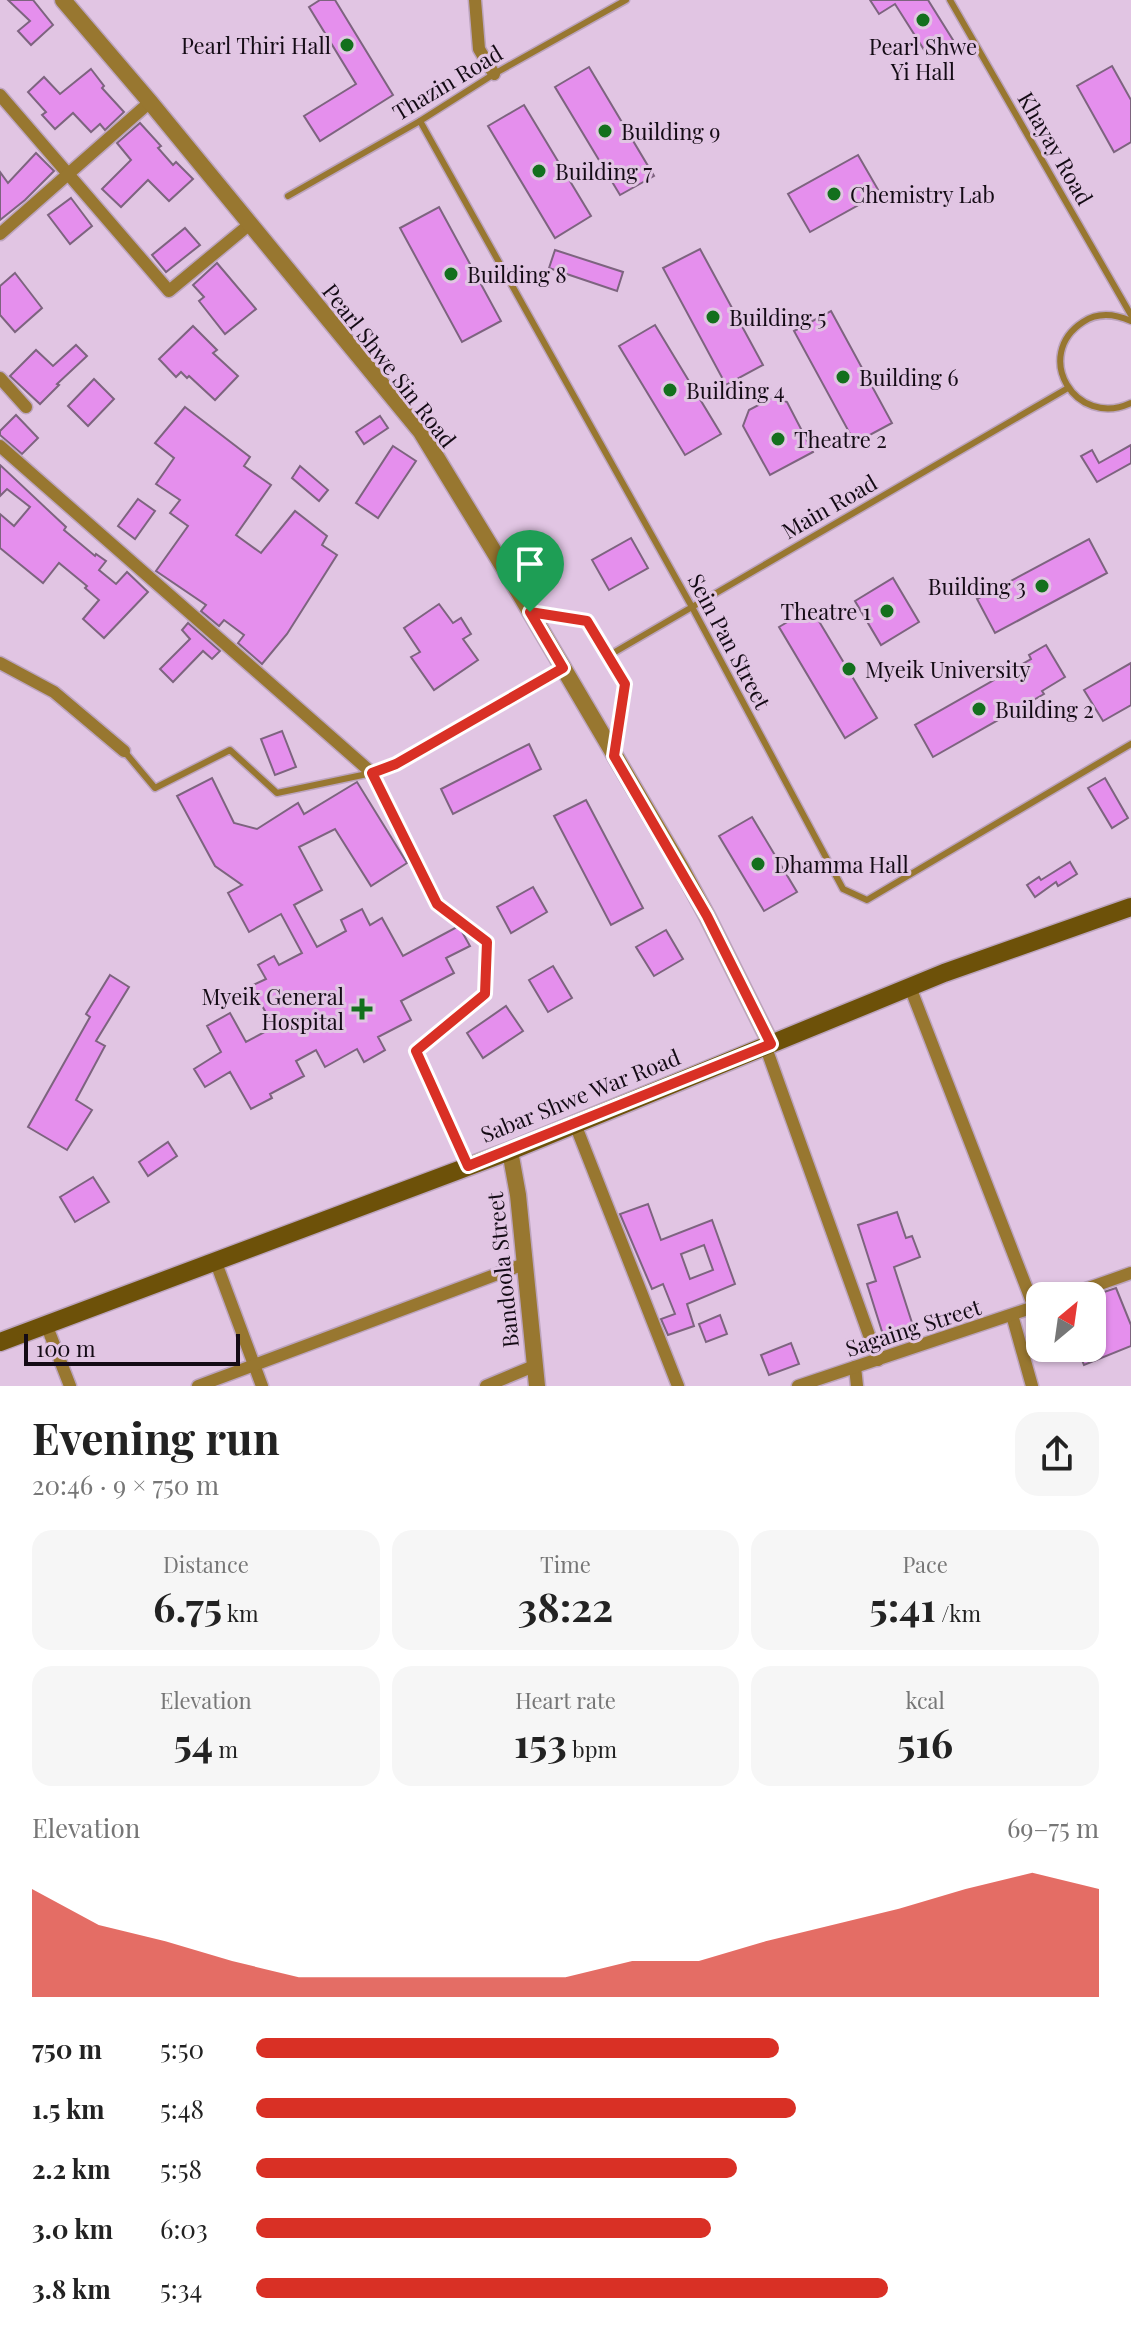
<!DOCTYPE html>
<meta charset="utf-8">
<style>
:root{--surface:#fff;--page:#f6f6f6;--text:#222;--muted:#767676;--accent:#d93025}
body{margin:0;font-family:"Playfair Display",serif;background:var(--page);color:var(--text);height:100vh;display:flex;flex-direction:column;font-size:30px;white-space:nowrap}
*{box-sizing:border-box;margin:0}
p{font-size:26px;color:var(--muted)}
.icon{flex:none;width:44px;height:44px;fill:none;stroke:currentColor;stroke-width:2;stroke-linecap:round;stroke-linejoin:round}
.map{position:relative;height:1386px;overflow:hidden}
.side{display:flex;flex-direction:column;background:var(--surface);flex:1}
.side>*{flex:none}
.needle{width:52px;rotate:29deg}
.controls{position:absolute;left:1026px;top:1282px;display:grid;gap:16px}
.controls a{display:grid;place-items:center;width:80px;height:80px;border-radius:16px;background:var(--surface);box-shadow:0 2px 6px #0004;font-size:40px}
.scale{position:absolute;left:24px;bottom:20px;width:216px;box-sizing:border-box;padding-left:8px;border:4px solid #140b15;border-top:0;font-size:22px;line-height:28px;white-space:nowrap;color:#140b15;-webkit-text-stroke:6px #e1c5e3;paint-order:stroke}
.pin{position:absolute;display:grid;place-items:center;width:68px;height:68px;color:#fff;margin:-82px -34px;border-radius:50% 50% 50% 0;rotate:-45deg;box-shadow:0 0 8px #0007}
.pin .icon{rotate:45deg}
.round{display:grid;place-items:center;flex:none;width:84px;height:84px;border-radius:24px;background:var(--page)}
.overview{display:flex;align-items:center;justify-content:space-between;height:136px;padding:0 32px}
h1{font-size:44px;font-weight:700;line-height:60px}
.figures{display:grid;grid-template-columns:repeat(3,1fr);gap:12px;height:136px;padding:8px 32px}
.figures div{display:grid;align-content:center;border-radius:20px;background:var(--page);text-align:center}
.figures b{font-size:40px;font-weight:700}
.figures small{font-size:22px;font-weight:400}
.figures p{font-size:22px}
.chart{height:224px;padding:16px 32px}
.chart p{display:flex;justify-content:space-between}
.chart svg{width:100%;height:144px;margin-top:8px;fill:var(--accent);opacity:.7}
ul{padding:0 32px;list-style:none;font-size:26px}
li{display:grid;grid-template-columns:128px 96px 1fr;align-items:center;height:60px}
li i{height:20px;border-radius:10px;background:var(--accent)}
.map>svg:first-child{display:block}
.building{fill:#e58fed;stroke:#7d647f;stroke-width:2;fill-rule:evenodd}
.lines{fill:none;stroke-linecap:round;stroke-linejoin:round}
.service-casing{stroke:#bca4be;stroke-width:9}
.minor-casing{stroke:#bca4be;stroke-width:15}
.tertiary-casing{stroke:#bca4be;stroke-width:19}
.secondary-casing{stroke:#bca4be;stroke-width:21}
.service{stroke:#987730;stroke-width:6}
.minor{stroke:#987730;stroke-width:12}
.tertiary{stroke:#987730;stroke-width:16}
.secondary{stroke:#6d5109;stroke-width:18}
.route-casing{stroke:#fff;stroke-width:16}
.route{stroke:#d93025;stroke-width:10}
.poi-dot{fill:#13701d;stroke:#e1c5e3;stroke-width:3}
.labels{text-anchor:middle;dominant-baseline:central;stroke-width:6;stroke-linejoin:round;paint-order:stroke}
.poi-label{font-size:22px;fill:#140b15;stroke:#e1c5e3;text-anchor:start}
.street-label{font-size:22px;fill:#140b15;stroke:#e1c5e3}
</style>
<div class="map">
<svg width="1131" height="1386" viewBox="0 0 1131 1386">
<rect width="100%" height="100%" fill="#e1c5e3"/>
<g class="building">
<path d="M 8,0 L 33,0 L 53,25 L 31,45 L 18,31 L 30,21 Z"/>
<path d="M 320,0 L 335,0 L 393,95 L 320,141 L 304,116 L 356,84 L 309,7 Z"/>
<path d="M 870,0 L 928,0 L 953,40 L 928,56 L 895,4 L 879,14 Z"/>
<path d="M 1112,66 L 1131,100 L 1131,142 L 1114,152 L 1077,86 Z"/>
<path d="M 589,67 L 654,176 L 620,195 L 555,87 Z"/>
<path d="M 91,69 L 104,86 L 102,88 L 124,112 L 105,130 L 100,124 L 91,132 L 73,113 L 55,129 L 42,115 L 46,112 L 28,92 L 44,77 L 60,94 Z"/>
<path d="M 524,105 L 591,216 L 555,238 L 488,126 Z"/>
<path d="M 140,123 L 161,146 L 158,148 L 173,165 L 176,162 L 193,179 L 169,201 L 148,180 L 121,207 L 102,189 L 131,160 L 117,143 Z"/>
<path d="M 36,153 L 54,171 L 25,200 L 0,220 L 0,172 L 8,183 Z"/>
<path d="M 858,155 L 880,193 L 810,232 L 788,194 Z"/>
<path d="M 71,198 L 92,226 L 70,244 L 48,215 Z"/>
<path d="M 439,207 L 501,321 L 462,342 L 400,228 Z"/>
<path d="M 185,228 L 200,245 L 166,272 L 152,255 Z"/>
<path d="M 700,249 L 763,365 L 726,385 L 663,268 Z"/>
<path d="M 555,250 L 623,272 L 617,291 L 549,268 Z"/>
<path d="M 217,263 L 256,309 L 225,334 L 199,301 L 204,297 L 193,285 Z"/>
<path d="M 15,273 L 42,308 L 15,332 L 0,315 L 0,286 Z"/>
<path d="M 831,311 L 892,423 L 855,443 L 794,331 Z"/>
<path d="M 655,325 L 721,434 L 685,455 L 619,346 Z"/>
<path d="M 193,326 L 217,350 L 213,353 L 238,376 L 215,400 L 189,376 L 187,378 L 181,372 L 176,377 L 159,359 Z"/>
<path d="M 76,345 L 87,356 L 57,384 L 59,385 L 40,404 L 10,376 L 36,350 L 53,366 Z"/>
<path d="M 94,379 L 114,399 L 88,426 L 68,406 Z"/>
<path d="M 774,397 L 787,402 L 813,452 L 770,475 L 743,426 L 749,410 Z"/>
<path d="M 185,407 L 250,457 L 244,466 L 271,485 L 236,535 L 261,553 L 295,511 L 327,536 L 322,545 L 337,555 L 287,634 L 262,664 L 238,643 L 244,635 L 224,620 L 219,626 L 201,611 L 206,605 L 156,571 L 188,526 L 170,513 L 180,500 L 156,484 L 174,458 L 155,443 Z"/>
<path d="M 16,415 L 38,438 L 22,454 L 0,435 L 0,431 Z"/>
<path d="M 380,416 L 388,428 L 364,444 L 356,432 Z"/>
<path d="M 1131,445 L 1131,463 L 1097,482 L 1081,456 L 1092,450 L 1099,463 Z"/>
<path d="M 393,446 L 416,461 L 378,518 L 356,503 Z"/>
<path d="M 0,465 L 66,527 L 64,530 L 95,556 L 96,554 L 106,561 L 99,570 L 116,584 L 127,572 L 148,592 L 104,638 L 83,619 L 99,600 L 85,588 L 87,586 L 59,563 L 43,583 L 0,548 L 0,514 L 14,526 L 30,507 L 7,489 L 0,496 Z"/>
<path d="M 300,466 L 328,490 L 319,501 L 292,478 Z"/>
<path d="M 138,499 L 155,511 L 135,539 L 118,526 Z"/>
<path d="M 631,538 L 648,568 L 609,590 L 592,560 Z"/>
<path d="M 1089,539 L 1107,573 L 995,633 L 977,599 Z"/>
<path d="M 893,578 L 919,622 L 881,645 L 855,601 Z"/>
<path d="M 439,604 L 453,623 L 461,618 L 471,634 L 463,639 L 478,660 L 434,690 L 411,657 L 420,652 L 404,628 Z"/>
<path d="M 811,608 L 877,718 L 845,738 L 779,627 Z"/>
<path d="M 188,623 L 220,651 L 212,659 L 203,651 L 173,682 L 160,669 L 190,639 L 182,630 Z"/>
<path d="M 1046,645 L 1065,677 L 1042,691 L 1044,694 L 933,757 L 915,725 L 1031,659 L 1029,655 Z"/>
<path d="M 1131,663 L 1131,705 L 1103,721 L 1084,690 Z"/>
<path d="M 282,731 L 296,767 L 275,775 L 261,739 Z"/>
<path d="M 529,744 L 541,769 L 453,814 L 441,789 Z"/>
<path d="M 212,778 L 234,823 L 257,829 L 298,803 L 304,814 L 357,782 L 407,863 L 371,886 L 335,829 L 299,847 L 322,890 L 294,905 L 317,947 L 346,931 L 341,920 L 362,909 L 370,925 L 382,918 L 403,956 L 457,927 L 461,930 L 470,946 L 446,958 L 454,973 L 401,1001 L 411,1020 L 378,1037 L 385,1050 L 364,1062 L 357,1049 L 325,1067 L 316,1050 L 296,1061 L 304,1076 L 270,1094 L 272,1098 L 251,1109 L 230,1072 L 205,1087 L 194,1069 L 221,1052 L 207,1026 L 230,1013 L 246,1042 L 274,1027 L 251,986 L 266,979 L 258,965 L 274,956 L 279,965 L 302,953 L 281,914 L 249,932 L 228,893 L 242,885 L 215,866 L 177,796 Z"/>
<path d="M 1105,778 L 1128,818 L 1112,828 L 1088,788 Z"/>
<path d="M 586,800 L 643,908 L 611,925 L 554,816 Z"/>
<path d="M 752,817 L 797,892 L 764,911 L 719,836 Z"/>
<path d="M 1070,862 L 1077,874 L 1058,886 L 1056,882 L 1035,897 L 1027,885 L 1039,877 L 1041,880 Z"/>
<path d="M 533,887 L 547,912 L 511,933 L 497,907 Z"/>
<path d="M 666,930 L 683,959 L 654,976 L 636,947 Z"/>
<path d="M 553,966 L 572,998 L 548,1012 L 529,980 Z"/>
<path d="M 110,975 L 129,987 L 96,1041 L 105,1046 L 76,1100 L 92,1110 L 67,1150 L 28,1127 L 90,1017 L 86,1014 Z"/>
<path d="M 506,1006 L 523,1031 L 483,1058 L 467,1033 Z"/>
<path d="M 168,1142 L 177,1156 L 148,1176 L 139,1162 Z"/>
<path d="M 93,1177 L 109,1202 L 75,1222 L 60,1197 Z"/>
<path d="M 648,1204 L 661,1240 L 712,1220 L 735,1284 L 687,1304 L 694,1326 L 668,1335 L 661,1319 L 675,1314 L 663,1284 L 652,1289 L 620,1214 ZM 704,1245 L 713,1270 L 690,1279 L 681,1254 Z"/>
<path d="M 897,1212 L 906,1238 L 912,1236 L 920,1257 L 894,1267 L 915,1332 L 885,1341 L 867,1284 L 876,1281 L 858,1225 Z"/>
<path d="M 1116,1288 L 1131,1325 L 1131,1346 L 1084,1365 L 1077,1348 L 1092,1348 L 1092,1296 Z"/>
<path d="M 720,1315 L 727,1334 L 706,1342 L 699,1324 Z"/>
<path d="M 791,1343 L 799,1364 L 769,1375 L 761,1355 Z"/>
</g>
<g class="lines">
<g class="service-casing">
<g id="service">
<path d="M 950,0 L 1131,315"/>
<path d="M 420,121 L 692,607 L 843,889 L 867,900 L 1131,744"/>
<path d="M 288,196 L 420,121 L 494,74 L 626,0"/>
<path d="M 1131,321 C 1115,314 1098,312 1083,322 C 1032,355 1075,429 1131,403"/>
<path d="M 608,656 L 1068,388"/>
<path d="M 124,751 L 155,788 L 230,750 L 277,793 L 372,773 L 437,904 L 487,942 L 485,994 L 416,1051 L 468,1166"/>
</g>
</g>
<g class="minor-casing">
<g id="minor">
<path d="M 475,0 L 479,49 L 494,74"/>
<path d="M 0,95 L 169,291 L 250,224"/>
<path d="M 0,234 L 150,102"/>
<path d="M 0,378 L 26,407"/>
<path d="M 0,446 L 372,773 L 396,764 L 563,668"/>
<path d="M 530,612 L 587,621 L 625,684 L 614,756"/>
<path d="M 0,663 L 54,692 L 124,751"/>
<path d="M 910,987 L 1034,1307"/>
<path d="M 765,1045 L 878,1360"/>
<path d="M 575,1124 L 678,1386"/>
<path d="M 215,1260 L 262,1386"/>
<path d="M 1066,1296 L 1131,1273"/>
<path d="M 1012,1315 L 1032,1386"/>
<path d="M 46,1324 L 70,1386"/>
<path d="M 855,1367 L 857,1386"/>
<path d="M 198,1386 L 524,1264"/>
<path d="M 486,1386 L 534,1366"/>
<path d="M 798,1386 L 1040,1305"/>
</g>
</g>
<g class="tertiary-casing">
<g id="tertiary">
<path d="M 63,0 L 150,102 L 421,432 L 518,591 L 681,868 L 707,916 L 771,1044"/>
<path d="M 510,1151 L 518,1195 L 537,1386"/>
</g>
</g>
<g class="secondary-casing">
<path id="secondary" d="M 0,1342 L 510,1151 L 944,973 L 1131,907"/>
</g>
<use href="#service" class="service"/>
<use href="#minor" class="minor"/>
<use href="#tertiary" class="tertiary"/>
<use href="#secondary" class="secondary"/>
</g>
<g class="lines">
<g class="route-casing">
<path id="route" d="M 530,612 L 587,621 L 625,684 L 614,756 L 707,916 L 771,1044 L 468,1166 L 416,1051 L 485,994 L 487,942 L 437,904 L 372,773 L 396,764 L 563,668 Z"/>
</g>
<use href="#route" class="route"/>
</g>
<g class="poi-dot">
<circle cx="923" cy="20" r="8"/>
<circle cx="347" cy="45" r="8"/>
<circle cx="605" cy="131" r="8"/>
<circle cx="539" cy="171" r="8"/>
<circle cx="834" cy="194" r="8"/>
<circle cx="451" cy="274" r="8"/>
<circle cx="713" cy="317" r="8"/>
<circle cx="843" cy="377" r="8"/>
<circle cx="670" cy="390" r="8"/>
<circle cx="778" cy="439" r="8"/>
<circle cx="1042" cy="586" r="8"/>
<circle cx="887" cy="611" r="8"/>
<circle cx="849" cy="669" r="8"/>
<circle cx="979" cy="709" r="8"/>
<circle cx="758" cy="864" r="8"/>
<path d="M358 997h8v8h8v8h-8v8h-8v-8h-8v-8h8z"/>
</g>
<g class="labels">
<g class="poi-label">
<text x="331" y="45" text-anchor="end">Pearl Thiri Hall</text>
<text x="923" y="46" text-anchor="middle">Pearl Shwe<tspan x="923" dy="25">Yi Hall</tspan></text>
<text x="621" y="131">Building 9</text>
<text x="555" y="171">Building 7</text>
<text x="850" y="194">Chemistry Lab</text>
<text x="467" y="274">Building 8</text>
<text x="729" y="317">Building 5</text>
<text x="859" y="377">Building 6</text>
<text x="686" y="390">Building 4</text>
<text x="794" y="439">Theatre 2</text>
<text x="1026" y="586" text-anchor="end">Building 3</text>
<text x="871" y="611" text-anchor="end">Theatre 1</text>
<text x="865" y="669">Myeik University</text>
<text x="995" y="709">Building 2</text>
<text x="774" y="864">Dhamma Hall</text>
<text x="344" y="996" text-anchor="end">Myeik General<tspan x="344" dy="25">Hospital</tspan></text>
</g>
<g class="street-label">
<text transform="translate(447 82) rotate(-31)">Thazin Road</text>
<text transform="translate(1056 148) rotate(60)">Khayay Road</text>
<text transform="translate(390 365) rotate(52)">Pearl Shwe Sin Road</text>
<text transform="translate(829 506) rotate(-30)">Main Road</text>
<text transform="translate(730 641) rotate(62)">Sein Pan Street</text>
<text transform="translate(580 1095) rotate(-22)">Sabar Shwe War Road</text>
<text transform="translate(502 1270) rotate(-96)">Bandoola Street</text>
<text transform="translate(913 1327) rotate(-18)">Sagaing Street</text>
</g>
</g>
</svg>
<div class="controls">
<a><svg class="needle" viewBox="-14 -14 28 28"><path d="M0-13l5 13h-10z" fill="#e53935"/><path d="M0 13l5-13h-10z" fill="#767676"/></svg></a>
</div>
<div class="scale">100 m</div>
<div class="pin" style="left:530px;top:612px;background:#1e9e55"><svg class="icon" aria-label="arrive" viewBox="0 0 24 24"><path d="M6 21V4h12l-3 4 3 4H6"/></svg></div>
</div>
<section class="side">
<div class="overview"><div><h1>Evening run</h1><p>20:46 · 9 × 750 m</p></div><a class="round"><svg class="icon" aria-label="share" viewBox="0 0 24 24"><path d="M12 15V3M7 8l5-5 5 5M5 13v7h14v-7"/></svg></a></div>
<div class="figures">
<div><p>Distance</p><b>6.75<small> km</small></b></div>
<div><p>Time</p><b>38:22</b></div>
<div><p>Pace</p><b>5:41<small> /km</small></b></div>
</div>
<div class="figures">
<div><p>Elevation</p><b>54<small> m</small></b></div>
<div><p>Heart rate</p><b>153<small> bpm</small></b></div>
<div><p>kcal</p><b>516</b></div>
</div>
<div class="chart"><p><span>Elevation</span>69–75 m</p>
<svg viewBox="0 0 160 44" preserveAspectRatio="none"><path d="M0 44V11L10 22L20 27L30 33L40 38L50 38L60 38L70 38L80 38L90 33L100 33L110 27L120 22L130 17L140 11L150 6L160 11V44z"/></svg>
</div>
<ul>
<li><b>750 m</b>5:50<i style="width:62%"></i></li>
<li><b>1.5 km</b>5:48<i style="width:64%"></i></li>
<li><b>2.2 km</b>5:58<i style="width:57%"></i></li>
<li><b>3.0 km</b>6:03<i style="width:54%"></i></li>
<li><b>3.8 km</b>5:34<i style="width:75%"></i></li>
</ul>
</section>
